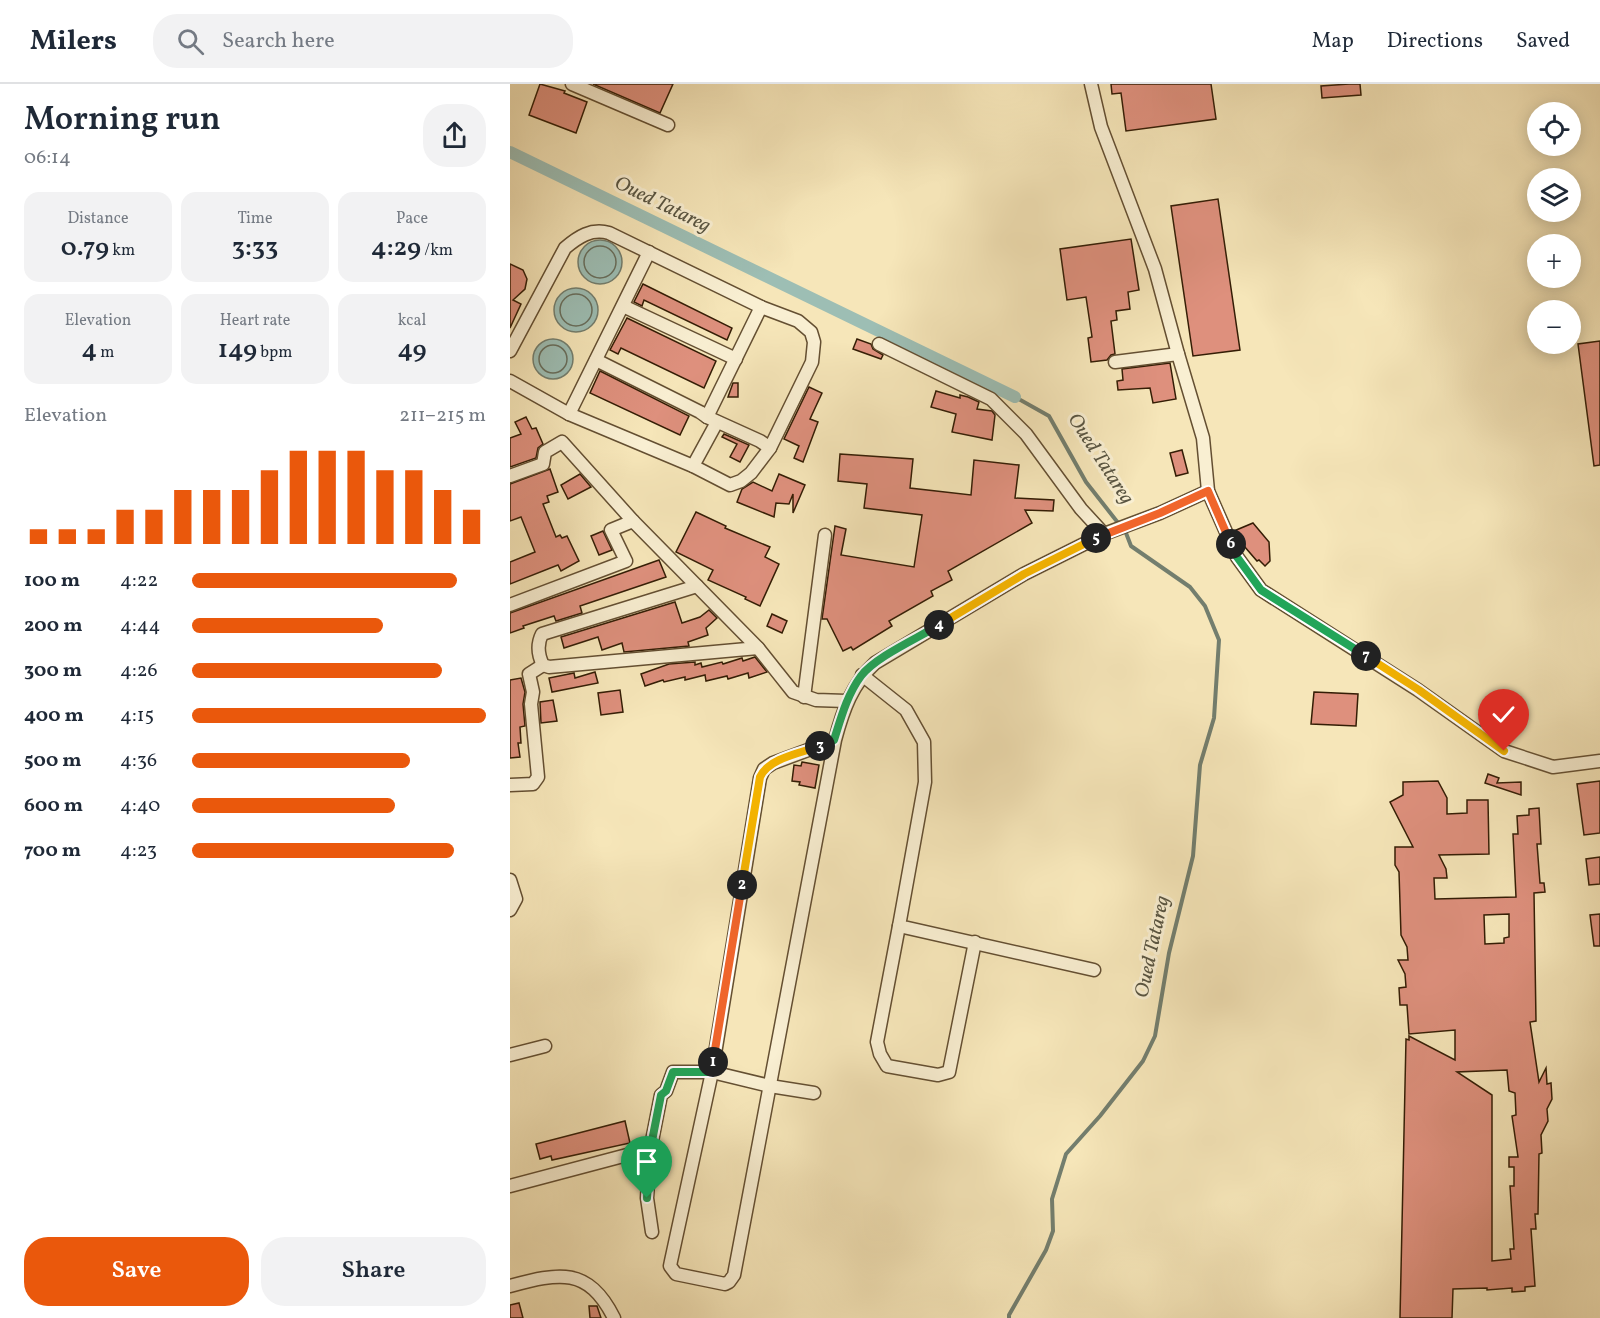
<!DOCTYPE html>
<meta charset="utf-8">
<style>
:root{--surface:#fff;--page:#f2f2f3;--text:#1f2937;--muted:#747a83;--line:#e0e1e3;--accent:#ea580c}
body{margin:0;font-family:Vollkorn,serif;background:var(--page);color:var(--text);height:100vh;display:flex;flex-direction:column;font-size:22px;white-space:nowrap}
*{box-sizing:border-box;margin:0}
p{font-size:20px;color:var(--muted)}
.icon{flex:none;width:33px;height:33px;fill:none;stroke:currentColor;stroke-width:2;stroke-linecap:round;stroke-linejoin:round}
.map{position:relative;flex:1;overflow:hidden}
.panel{display:flex;flex-direction:column;background:var(--surface);width:510px}
.panel>*{flex:none}
.controls{position:absolute;left:1017px;top:18px;display:grid;gap:12px}
.controls a{display:grid;place-items:center;width:54px;height:54px;border-radius:50%;background:var(--surface);box-shadow:0 3px 15px #0003;font-size:30px}
.pin{position:absolute;display:grid;place-items:center;width:51px;height:51px;color:#fff;margin:-62px -26px;border-radius:50% 50% 50% 0;rotate:-45deg;box-shadow:0 0 6px #0007}
.pin .icon{rotate:45deg}
.km{position:absolute;width:30px;height:30px;margin:-15px;border-radius:50%;background:#222;color:#fff;font-size:16px;line-height:30px;text-align:center}
.round{display:grid;place-items:center;flex:none;width:63px;height:63px;border-radius:24px;background:var(--page)}
.overview{display:flex;align-items:center;justify-content:space-between;height:102px;padding:0 24px}
h1{font-size:33px;font-weight:600;line-height:45px}
.figures{display:grid;grid-template-columns:repeat(3,1fr);gap:9px;height:102px;padding:6px 24px}
.figures div{display:grid;align-content:center;border-radius:15px;background:var(--page);text-align:center}
.figures b{font-size:26px;font-weight:600}
.figures small{font-size:16px;font-weight:400}
.figures p{font-size:16px}
.chart{height:168px;padding:12px 24px}
.chart p{display:flex;justify-content:space-between}
.chart svg{width:100%;height:108px;margin-top:6px;stroke:var(--accent);stroke-width:6}
.primary-button{display:flex;gap:12px;margin-top:auto;padding:12px 24px}
.primary-button a{flex:1;height:69px;border-radius:24px;background:var(--accent);color:#fff;font-size:24px;font-weight:600;line-height:69px;text-align:center}
.primary-button a+a{background:var(--page);color:var(--text)}
ul{padding:0 24px;list-style:none;font-size:20px}
li{display:grid;grid-template-columns:96px 72px 1fr;align-items:center;height:45px}
li i{height:15px;border-radius:8px;background:var(--accent)}
header{display:flex;align-items:center;gap:36px;box-sizing:border-box;height:84px;padding:0 30px;background:var(--surface);border-bottom:2px solid var(--line)}
header strong{font-size:28px}
nav{display:flex;gap:33px;margin-inline-start:auto;font-size:21px}
.search{width:420px;height:54px;background:var(--page);display:flex;align-items:center;gap:15px;box-sizing:border-box;padding:0 21px;border-radius:24px;color:var(--muted);font-size:22px}
main{display:flex;flex:1;min-height:0}
.map>svg:first-child{display:block}
.water{fill:#9dbeb4;stroke:#737e6e;stroke-width:1.5}
.lines{fill:none;stroke-linecap:round;stroke-linejoin:round}
.shore{stroke:#686e5c;stroke-width:1.5}
.stream{stroke:#737e6e;stroke-width:4}
.canal{stroke:#9dbeb4;stroke-width:12}
.building{fill:#de907d;stroke:#341d05;stroke-width:1.5;fill-rule:evenodd}
.minor-casing{stroke:#644f32;stroke-width:15}
.minor{stroke:#f9efd2;stroke-width:12}
.split-1-casing{stroke:#fff;stroke-width:12}
.split-2-casing{stroke:#fff;stroke-width:12}
.split-3-casing{stroke:#fff;stroke-width:12}
.split-4-casing{stroke:#fff;stroke-width:12}
.split-5-casing{stroke:#fff;stroke-width:12}
.split-6-casing{stroke:#fff;stroke-width:12}
.split-7-casing{stroke:#fff;stroke-width:12}
.split-8-casing{stroke:#fff;stroke-width:12}
.split-1{stroke:#22a559;stroke-width:8}
.split-2{stroke:#f0652b;stroke-width:8}
.split-3{stroke:#f5b400;stroke-width:8}
.split-4{stroke:#22a559;stroke-width:8}
.split-5{stroke:#f5b400;stroke-width:8}
.split-6{stroke:#f0652b;stroke-width:8}
.split-7{stroke:#22a559;stroke-width:8}
.split-8{stroke:#f5b400;stroke-width:8}
.labels{text-anchor:middle;dominant-baseline:central;stroke-width:6;stroke-linejoin:round;paint-order:stroke}
.water-label{font-size:20px;font-style:italic;fill:#595542;stroke:#f9efd2}
</style>
<header>
<strong>Milers</strong>
<div class="search"><svg class="icon" aria-label="search" viewBox="0 0 24 24"><circle cx="10" cy="10" r="6"/><path d="M15 15l6 6"/></svg>Search here</div>
<nav><a>Map</a><a>Directions</a><a>Saved</a></nav>
</header>
<main>
<section class="panel">
<div class="overview"><div><h1>Morning run</h1><p>06:14</p></div><a class="round"><svg class="icon" aria-label="share" viewBox="0 0 24 24"><path d="M12 15V3M7 8l5-5 5 5M5 13v7h14v-7"/></svg></a></div>
<div class="figures">
<div><p>Distance</p><b>0.79<small> km</small></b></div>
<div><p>Time</p><b>3:33</b></div>
<div><p>Pace</p><b>4:29<small> /km</small></b></div>
</div>
<div class="figures">
<div><p>Elevation</p><b>4<small> m</small></b></div>
<div><p>Heart rate</p><b>149<small> bpm</small></b></div>
<div><p>kcal</p><b>49</b></div>
</div>
<div class="chart"><p><span>Elevation</span>211–215 m</p>
<svg viewBox="0 0 160 44" preserveAspectRatio="none"><path d="M5 44V38M15 44V38M25 44V38M35 44V30M45 44V30M55 44V22M65 44V22M75 44V22M85 44V14M95 44V6M105 44V6M115 44V6M125 44V14M135 44V14M145 44V22M155 44V30"/></svg>
</div>
<ul>
<li><b>100 m</b>4:22<i style="width:90%"></i></li>
<li><b>200 m</b>4:44<i style="width:65%"></i></li>
<li><b>300 m</b>4:26<i style="width:85%"></i></li>
<li><b>400 m</b>4:15<i style="width:100%"></i></li>
<li><b>500 m</b>4:36<i style="width:74%"></i></li>
<li><b>600 m</b>4:40<i style="width:69%"></i></li>
<li><b>700 m</b>4:23<i style="width:89%"></i></li>
</ul>
<div class="primary-button"><a>Save</a><a>Share</a></div>
</section>
<div class="map">
<svg width="1090" height="1234" viewBox="0 0 1090 1234">
<rect width="100%" height="100%" fill="#f6e6b9"/>
<filter id="stains"><feTurbulence type="fractalNoise" baseFrequency=".00333" numOctaves="4"/><feColorMatrix values="0 0 0 0 .2 0 0 0 0 .09 0 0 0 0 .02 0 0 0 .5 -.17"/></filter>
<radialGradient id="worn" r=".72"><stop offset=".6" stop-color="#630" stop-opacity="0"/><stop offset="1" stop-color="#630" stop-opacity=".3"/></radialGradient>
<g class="water">
<circle cx="90" cy="178" r="22"/>
<circle cx="66" cy="226" r="22"/>
<circle cx="43" cy="275" r="20"/>
</g>
<g class="lines">
<g class="shore">
<circle cx="90" cy="178" r="16"/>
<circle cx="66" cy="226" r="16"/>
<circle cx="43" cy="275" r="14"/>
</g>
<path class="stream" d="M 499,1234 L 499,1231 L 536,1166 L 543,1147 L 542,1115 L 556,1070 L 590,1032 L 633,977 L 645,952 L 659,869 L 683,772 L 690,681 L 704,634 L 709,556 L 695,522 L 680,503 L 621,462 L 616,449 L 576,398 L 539,332 L 505,313"/>
<path class="canal" d="M 0,68 L 505,313"/>
</g>
<g class="building">
<path d="M 30,0 L 55,7 L 54,9 L 77,18 L 66,49 L 19,31 Z"/>
<path d="M 83,0 L 163,0 L 150,29 Z"/>
<path d="M 601,0 L 701,0 L 706,35 L 616,47 L 611,9 L 602,10 Z"/>
<path d="M 839,0 L 850,0 L 851,11 L 812,14 L 811,2 Z"/>
<path d="M 708,115 L 730,266 L 683,272 L 661,122 Z"/>
<path d="M 621,155 L 629,206 L 618,208 L 620,225 L 606,227 L 607,236 L 601,237 L 605,270 L 601,271 L 597,276 L 581,278 L 578,254 L 582,253 L 576,213 L 557,216 L 550,165 Z"/>
<path d="M 0,180 L 13,186 L 17,195 L 15,205 L 3,216 L 11,220 L 0,244 Z"/>
<path d="M 133,200 L 222,244 L 217,256 L 134,216 L 132,222 L 124,218 Z"/>
<path d="M 117,234 L 206,277 L 194,304 L 111,264 L 108,270 L 100,266 Z"/>
<path d="M 347,255 L 361,260 L 363,265 L 373,271 L 371,275 L 343,265 Z"/>
<path d="M 1090,257 L 1090,381 L 1084,382 L 1068,260 Z"/>
<path d="M 660,279 L 666,315 L 643,319 L 640,304 L 608,306 L 607,297 L 613,296 L 612,285 Z"/>
<path d="M 90,287 L 179,332 L 170,351 L 80,309 Z"/>
<path d="M 223,299 L 228,299 L 228,313 L 218,313 Z"/>
<path d="M 299,303 L 312,309 L 300,335 L 308,338 L 293,378 L 284,374 L 289,362 L 274,355 Z"/>
<path d="M 426,307 L 450,314 L 450,311 L 458,313 L 469,318 L 467,325 L 482,327 L 485,331 L 482,356 L 442,348 L 446,330 L 421,323 Z"/>
<path d="M 16,333 L 22,345 L 26,344 L 33,360 L 28,364 L 26,374 L 0,383 L 0,354 L 11,350 L 5,338 Z"/>
<path d="M 214,350 L 239,361 L 230,378 L 220,373 L 227,360 L 212,353 Z"/>
<path d="M 672,366 L 678,389 L 666,392 L 660,369 Z"/>
<path d="M 330,370 L 403,375 L 400,404 L 461,411 L 464,376 L 509,381 L 505,414 L 544,416 L 543,427 L 515,426 L 522,439 L 438,487 L 442,496 L 421,507 L 423,512 L 379,537 L 382,542 L 343,566 L 341,563 L 333,567 L 317,535 L 312,535 L 325,442 L 336,445 L 331,471 L 404,483 L 412,431 L 354,424 L 357,400 L 328,397 Z"/>
<path d="M 40,385 L 48,408 L 37,412 L 39,418 L 33,420 L 46,453 L 50,451 L 52,454 L 57,452 L 69,477 L 51,487 L 48,481 L 0,500 L 0,478 L 25,468 L 11,433 L 0,437 L 0,400 Z"/>
<path d="M 70,390 L 81,403 L 58,415 L 51,401 Z"/>
<path d="M 269,390 L 295,401 L 283,429 L 283,410 L 279,420 L 266,419 L 264,433 L 227,418 L 232,405 L 243,398 L 262,407 Z"/>
<path d="M 186,428 L 216,442 L 215,444 L 260,463 L 255,473 L 269,480 L 250,522 L 235,515 L 236,513 L 198,496 L 203,486 L 166,468 Z"/>
<path d="M 743,439 L 759,458 L 760,477 L 755,482 L 749,476 L 747,477 L 728,455 L 724,447 Z"/>
<path d="M 93,447 L 102,466 L 89,471 L 81,452 Z"/>
<path d="M 149,476 L 156,493 L 70,522 L 72,529 L 46,537 L 44,532 L 13,542 L 14,544 L 0,549 L 0,529 Z"/>
<path d="M 165,518 L 172,539 L 190,533 L 199,526 L 207,534 L 196,544 L 198,551 L 178,558 L 179,562 L 114,568 L 112,559 L 92,566 L 88,553 L 54,564 L 51,553 Z"/>
<path d="M 262,530 L 277,537 L 272,549 L 257,542 Z"/>
<path d="M 245,573 L 257,588 L 239,594 L 238,589 L 218,595 L 217,592 L 196,597 L 195,591 L 175,596 L 175,593 L 154,598 L 153,596 L 135,602 L 131,590 L 159,580 L 185,578 L 185,581 L 191,579 L 192,583 L 212,578 L 213,580 L 232,574 L 233,577 Z"/>
<path d="M 85,588 L 88,599 L 42,608 L 39,594 L 64,589 L 65,594 Z"/>
<path d="M 11,594 L 15,608 L 13,620 L 15,642 L 10,643 L 11,659 L 8,659 L 10,673 L 0,674 L 0,596 Z"/>
<path d="M 110,606 L 113,628 L 91,631 L 88,609 Z"/>
<path d="M 804,608 L 848,610 L 846,642 L 801,640 Z"/>
<path d="M 43,616 L 47,637 L 31,639 L 30,618 Z"/>
<path d="M 292,678 L 309,681 L 305,704 L 289,701 L 290,698 L 282,697 L 284,681 L 291,682 Z"/>
<path d="M 978,690 L 989,694 L 987,699 L 1011,698 L 1011,711 L 975,699 Z"/>
<path d="M 928,697 L 937,714 L 937,730 L 957,729 L 957,716 L 978,716 L 979,770 L 929,771 L 936,785 L 937,794 L 924,794 L 925,815 L 1006,813 L 1003,750 L 1008,750 L 1007,732 L 1019,731 L 1019,725 L 1029,724 L 1031,760 L 1027,760 L 1030,799 L 1034,799 L 1035,808 L 1024,809 L 1026,937 L 1020,938 L 1029,998 L 1036,984 L 1037,1000 L 1041,999 L 1042,1015 L 1037,1025 L 1038,1037 L 1031,1051 L 1032,1069 L 1029,1070 L 1028,1130 L 1025,1130 L 1026,1145 L 1021,1145 L 1025,1202 L 1015,1203 L 1015,1207 L 1002,1208 L 1002,1204 L 977,1206 L 977,1204 L 943,1205 L 942,1234 L 890,1234 L 896,955 L 899,956 L 899,952 L 945,976 L 945,946 L 899,950 L 897,921 L 890,921 L 889,904 L 896,903 L 895,890 L 888,876 L 898,876 L 897,863 L 891,851 L 889,788 L 885,781 L 885,763 L 903,763 L 880,718 L 893,711 L 893,698 ZM 999,830 L 999,853 L 994,854 L 994,859 L 975,860 L 974,831 ZM 997,986 L 999,1007 L 1005,1009 L 1006,1031 L 1002,1032 L 1008,1073 L 999,1073 L 999,1083 L 1004,1083 L 1004,1102 L 1000,1102 L 1004,1165 L 1000,1165 L 1001,1175 L 982,1177 L 982,1011 L 947,988 Z"/>
<path d="M 1090,697 L 1090,749 L 1074,751 L 1067,700 Z"/>
<path d="M 1090,773 L 1090,800 L 1079,801 L 1076,775 Z"/>
<path d="M 1090,830 L 1090,862 L 1084,862 L 1080,831 Z"/>
<path d="M 115,1037 L 120,1059 L 42,1076 L 41,1072 L 30,1075 L 26,1060 Z"/>
<path d="M 9,1219 L 13,1234 L 0,1234 L 0,1221 Z"/>
<path d="M 79,1222 L 87,1222 L 91,1234 L 80,1234 Z"/>
</g>
<g class="lines">
<g class="minor-casing">
<g id="minor">
<path d="M 62,0 L 158,41"/>
<path d="M 581,0 L 591,43 L 645,185 L 668,270 L 693,354 L 698,407 L 727,473 L 751,506 L 908,606 L 994,667 L 1043,683 L 1090,677"/>
<path d="M 113,222 L 226,275"/>
<path d="M 369,260 L 481,315 L 516,350 L 571,425 L 594,450"/>
<path d="M 0,267 L 55,164 C 68,153 81,144 99,149 L 251,223 L 288,237 L 301,248 L 304,258 L 302,278 L 260,364 L 241,389 L 231,397 L 220,401 L 183,382 L 59,330 L 0,297"/>
<path d="M 86,276 L 190,328 L 197,333 L 250,357 L 260,364"/>
<path d="M 605,278 L 668,270"/>
<path d="M 59,330 L 139,168"/>
<path d="M 197,333 L 251,223"/>
<path d="M 183,382 L 207,338"/>
<path d="M 0,392 L 33,380 L 35,368 L 52,358 L 123,437"/>
<path d="M 187,502 L 32,550 C 27,560 28,571 33,581 L 39,583 L 248,564"/>
<path d="M 0,521 L 116,477 L 101,446 L 123,437 L 248,564 L 283,608 L 306,616 L 336,617"/>
<path d="M 352,591 L 396,626 L 414,658 L 415,698 L 389,842 L 584,886"/>
<path d="M 294,613 L 315,451"/>
<path d="M 325,656 L 263,679 L 254,685 L 250,694 L 202,988 L 161,1177 L 160,1182 L 166,1190 L 215,1200 L 219,1198 L 224,1191 L 325,656 C 333,626 342,600 365,579 L 514,490 L 594,450 L 650,429 L 698,407"/>
<path d="M 0,701 L 23,700 L 28,693 L 21,620 L 23,608 L 19,590 L 33,581"/>
<path d="M 0,796 L 6,815 L 0,826"/>
<path d="M 389,842 L 367,958 L 370,970 L 377,982 L 428,991 L 439,988 L 465,858"/>
<path d="M 0,971 L 35,962"/>
<path d="M 0,1102 L 117,1071 L 140,1067"/>
<path d="M 142,1148 L 137,1114 L 140,1067 L 151,1011 L 156,1007 L 163,988 L 202,988 L 260,1002 L 304,1009"/>
<path d="M 0,1202 C 49,1189 78,1182 104,1234"/>
</g>
</g>
<use href="#minor" class="minor"/>
</g>
<g class="lines">
<g class="split-1-casing">
<path id="split-1" d="M 137,1114 L 140,1067 L 151,1011 L 156,1007 L 163,988 L 201,988 L 203,978"/>
</g>
<g class="split-2-casing">
<path id="split-2" d="M 203,978 L 232,801"/>
</g>
<g class="split-3-casing">
<path id="split-3" d="M 232,801 L 250,693 C 259,674 291,669 310,662"/>
</g>
<g class="split-4-casing">
<path id="split-4" d="M 310,662 L 324,656 C 331,634 337,611 351,592 C 365,573 408,554 429,541"/>
</g>
<g class="split-5-casing">
<path id="split-5" d="M 429,541 L 514,490 L 586,454"/>
</g>
<g class="split-6-casing">
<path id="split-6" d="M 586,454 L 650,429 L 698,407 L 721,460"/>
</g>
<g class="split-7-casing">
<path id="split-7" d="M 721,460 L 727,473 L 751,506 L 856,572"/>
</g>
<g class="split-8-casing">
<path id="split-8" d="M 856,572 L 909,606 L 994,667"/>
</g>
<use href="#split-1" class="split-1"/>
<use href="#split-2" class="split-2"/>
<use href="#split-3" class="split-3"/>
<use href="#split-4" class="split-4"/>
<use href="#split-5" class="split-5"/>
<use href="#split-6" class="split-6"/>
<use href="#split-7" class="split-7"/>
<use href="#split-8" class="split-8"/>
</g>
<g class="labels">
<g class="water-label">
<text transform="translate(152 121) rotate(26)">Oued Tatareg</text>
<text transform="translate(590 375) rotate(57)">Oued Tatareg</text>
<text transform="translate(643 863) rotate(-78)">Oued Tatareg</text>
</g>
</g>
<rect width="100%" height="100%" filter="url(#stains)"/>
<rect width="100%" height="100%" fill="url(#worn)"/>
</svg>
<div class="controls">
<a><svg class="icon" aria-label="locate" viewBox="0 0 24 24"><circle cx="12" cy="12" r="6"/><path d="M12 2v4M12 18v4M2 12h4M18 12h4"/></svg></a>
<a><svg class="icon" aria-label="layers" viewBox="0 0 24 24"><path d="M12 4l9 5-9 5-9-5zM3 14l9 5 9-5"/></svg></a>
<a>+</a>
<a>−</a>
</div>
<div class="pin" style="left:137px;top:1114px;background:#1e9e55"><svg class="icon" aria-label="arrive" viewBox="0 0 24 24"><path d="M6 21V4h12l-3 4 3 4H6"/></svg></div>
<div class="pin" style="left:994px;top:667px;background:#d93025"><svg class="icon" aria-label="check" viewBox="0 0 24 24"><path d="M5 12l5 5 9-10"/></svg></div>
<b class="km" style="left:203px;top:978px">1</b>
<b class="km" style="left:232px;top:801px">2</b>
<b class="km" style="left:310px;top:662px">3</b>
<b class="km" style="left:429px;top:541px">4</b>
<b class="km" style="left:586px;top:454px">5</b>
<b class="km" style="left:721px;top:460px">6</b>
<b class="km" style="left:856px;top:572px">7</b>
</div>
</main>
